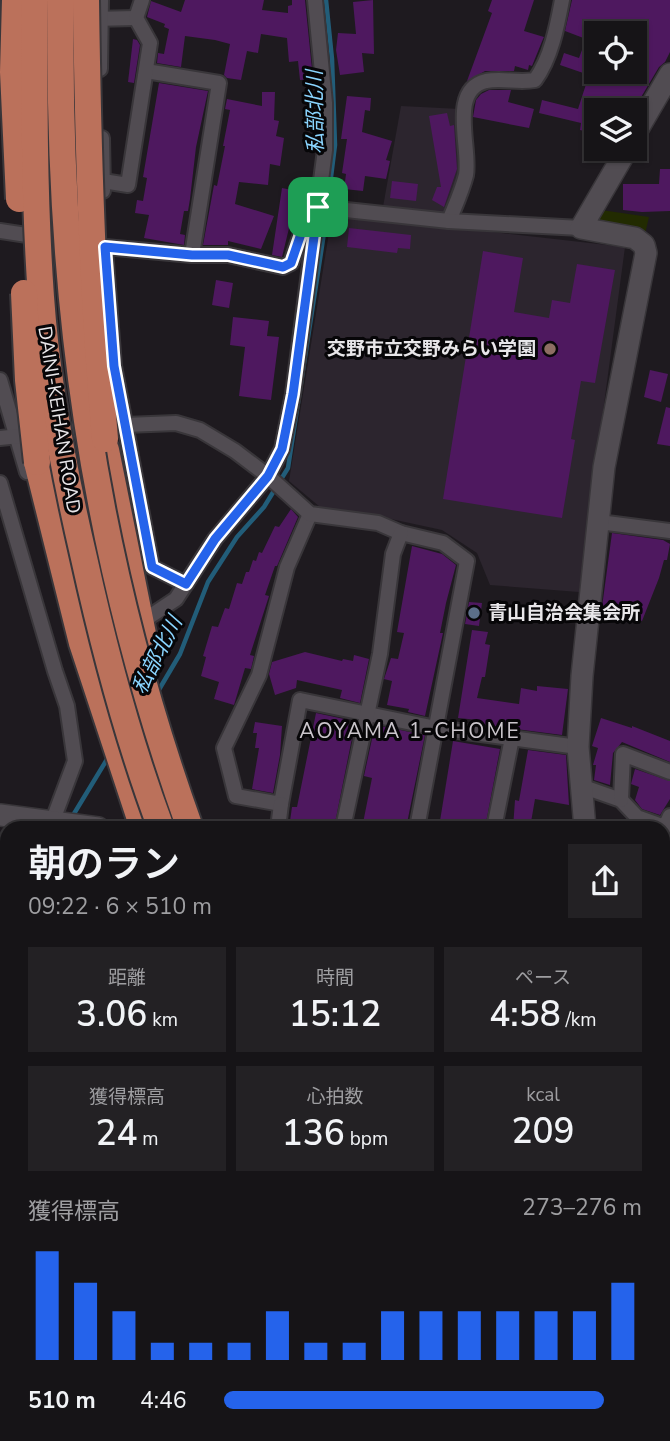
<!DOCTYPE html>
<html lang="ja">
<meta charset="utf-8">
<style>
:root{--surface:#161417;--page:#232124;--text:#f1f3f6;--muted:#9e9ea1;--line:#353336;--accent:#2563eb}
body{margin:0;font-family:"Nunito Sans","Noto Sans JP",sans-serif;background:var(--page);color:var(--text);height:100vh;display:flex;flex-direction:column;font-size:26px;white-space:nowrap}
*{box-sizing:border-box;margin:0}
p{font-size:23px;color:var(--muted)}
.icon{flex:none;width:38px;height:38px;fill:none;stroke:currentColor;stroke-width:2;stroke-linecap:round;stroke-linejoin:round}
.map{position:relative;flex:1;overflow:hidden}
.side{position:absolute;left:0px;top:821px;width:670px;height:621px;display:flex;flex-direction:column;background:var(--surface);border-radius:21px 21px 0 0;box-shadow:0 2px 5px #0004,0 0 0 2px var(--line)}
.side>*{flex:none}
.fabs{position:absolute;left:584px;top:21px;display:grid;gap:14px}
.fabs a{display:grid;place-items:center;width:63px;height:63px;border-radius:0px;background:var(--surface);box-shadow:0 2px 5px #0004,0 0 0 2px var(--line);font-size:35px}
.pin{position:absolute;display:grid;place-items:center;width:60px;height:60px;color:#fff;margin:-30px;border-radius:14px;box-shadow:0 4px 10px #0006}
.round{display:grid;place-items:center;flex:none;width:74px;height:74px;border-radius:0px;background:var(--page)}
.head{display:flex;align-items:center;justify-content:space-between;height:119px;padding:0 28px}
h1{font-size:38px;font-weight:600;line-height:52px}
.stats{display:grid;grid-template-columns:repeat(3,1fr);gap:10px;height:119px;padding:7px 28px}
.stats div{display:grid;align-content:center;border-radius:0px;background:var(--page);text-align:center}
.stats b{font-size:35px;font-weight:600}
.stats small{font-size:19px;font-weight:400}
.stats p{font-size:19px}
.chart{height:196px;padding:14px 28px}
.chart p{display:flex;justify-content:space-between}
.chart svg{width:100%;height:126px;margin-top:7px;stroke:var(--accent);stroke-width:6}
ul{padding:0 28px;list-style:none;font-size:23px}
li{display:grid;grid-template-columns:112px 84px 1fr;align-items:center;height:52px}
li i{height:18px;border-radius:9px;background:var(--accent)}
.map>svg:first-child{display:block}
.built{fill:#2c252e}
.green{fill:#222b01}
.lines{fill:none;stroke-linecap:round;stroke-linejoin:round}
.stream{stroke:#225d79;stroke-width:4.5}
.building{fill:#4e185f;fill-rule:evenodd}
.street-casing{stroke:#39363a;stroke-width:18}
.secondary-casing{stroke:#39363a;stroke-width:24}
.highway-casing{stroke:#39363a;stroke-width:30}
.street{stroke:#514c52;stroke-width:14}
.secondary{stroke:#514c52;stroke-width:21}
.highway{stroke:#bb715b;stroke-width:26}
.highway-bridge-casing{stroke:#39363a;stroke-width:30;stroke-linecap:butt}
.highway-bridge{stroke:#bb715b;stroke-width:26}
.route-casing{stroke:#fff;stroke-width:14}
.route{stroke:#2563eb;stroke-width:9}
.education-dot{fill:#8d6e63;stroke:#070608;stroke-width:2.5}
.service-dot{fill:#5c6f8a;stroke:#070608;stroke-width:2.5}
.labels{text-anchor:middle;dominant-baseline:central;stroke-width:6;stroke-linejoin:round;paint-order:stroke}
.poi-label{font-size:19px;font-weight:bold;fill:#e8e6e9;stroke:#070608;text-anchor:end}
.street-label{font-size:19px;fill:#e8e6e9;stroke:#070608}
.water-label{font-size:21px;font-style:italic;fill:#8ad5ff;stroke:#070608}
.neighbourhood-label{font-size:21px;letter-spacing:2px;fill:#cbc6cc;stroke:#070608}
</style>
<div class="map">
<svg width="670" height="1441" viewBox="0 0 670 1441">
<rect width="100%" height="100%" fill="#1e1a1f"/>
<g class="built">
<path d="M 401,106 L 460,109 L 465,155 L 447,215 L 383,207 Z"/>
<path d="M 332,214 L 625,247 L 579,592 L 490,585 L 477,553 L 442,530 L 391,519 L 320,507 L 289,481 Z"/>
</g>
<path class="green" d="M 601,210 L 649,217 L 645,234 L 592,226 Z"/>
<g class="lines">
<g class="stream">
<path d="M 157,693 L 180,654 L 208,582 L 237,537 L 264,507 L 288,468 L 324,233 L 335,145 L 332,59 L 326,0"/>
<path d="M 72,817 L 109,756"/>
</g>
</g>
<g class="building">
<path d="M 185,0 L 264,0 L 262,10 L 288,13 L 288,6 L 292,5 L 292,0 L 305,0 L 313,79 L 300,80 L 298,61 L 289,62 L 287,38 L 261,34 L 258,53 L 247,51 L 241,80 L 227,78 L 224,75 L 230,44 L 215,40 L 185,36 L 181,67 L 157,63 L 158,53 L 164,54 L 169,29 L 164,27 L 165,24 L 147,17 L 151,1 L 181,12 Z"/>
<path d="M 373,0 L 374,54 L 362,53 L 364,72 L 340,75 L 336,50 L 338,33 L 356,34 L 353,2 Z"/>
<path d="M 492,0 L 534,0 L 524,31 L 544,37 L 543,39 L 532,66 L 529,65 L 528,70 L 515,66 L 514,71 L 485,71 L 467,81 L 492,13 L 488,11 Z"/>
<path d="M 572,0 L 670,0 L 670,52 L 665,62 L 659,67 L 637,104 L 633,102 L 629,110 L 597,110 L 597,134 L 580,130 L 581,123 L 539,113 L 542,100 L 578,109 L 589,75 L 560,65 L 564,53 L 579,58 L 586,39 L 565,31 ZM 597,33 L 635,33 L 635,48 L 644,53 L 635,72 L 592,72 L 597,59 Z"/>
<path d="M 133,39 L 137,40 L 140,45 L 134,83 L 128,82 Z"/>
<path d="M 159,83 L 208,91 L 196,147 L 190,199 L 188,211 L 184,211 L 180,234 L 185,235 L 184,245 L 144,238 L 149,215 L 135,213 L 137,200 L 143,201 L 147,178 L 143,177 Z"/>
<path d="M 489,90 L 511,90 L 508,102 L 534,109 L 529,128 L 473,117 L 476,100 L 481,94 Z"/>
<path d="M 262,92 L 275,92 L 274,120 L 279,121 L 276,136 L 284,138 L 280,166 L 270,164 L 268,185 L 239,182 L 235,204 L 274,216 L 261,249 L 228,241 L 228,245 L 203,245 L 214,185 L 217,186 L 225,146 L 223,146 L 230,110 L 225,109 L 227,99 L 262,106 Z"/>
<path d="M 347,96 L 371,98 L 370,111 L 365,110 L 362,132 L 392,141 L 386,160 L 390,161 L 386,179 L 365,176 L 363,191 L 344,189 L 346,174 L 342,173 L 347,139 L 341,139 Z"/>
<path d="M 447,113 L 450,126 L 454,125 L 457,169 L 444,207 L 432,200 L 437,187 L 441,187 L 429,116 Z"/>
<path d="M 660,169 L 670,169 L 670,211 L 642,212 L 623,210 L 623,184 L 659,184 Z"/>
<path d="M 392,181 L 418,184 L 416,201 L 390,198 Z"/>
<path d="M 282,188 L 302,192 L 297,218 L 292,216 L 282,257 L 272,255 Z"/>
<path d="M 349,228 L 411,235 L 410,249 L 398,248 L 397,253 L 347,247 Z"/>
<path d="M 483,251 L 523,258 L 514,312 L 549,318 L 552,300 L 570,303 L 577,264 L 615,270 L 595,383 L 581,381 L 571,439 L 575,440 L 562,518 L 443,499 Z"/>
<path d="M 216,280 L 233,283 L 229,308 L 212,305 Z"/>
<path d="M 233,317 L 269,321 L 267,336 L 279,337 L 271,400 L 239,396 L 245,347 L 230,345 Z"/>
<path d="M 650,370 L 668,374 L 661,402 L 644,397 Z"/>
<path d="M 666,407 L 670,408 L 670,446 L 657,444 Z"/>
<path d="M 291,509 L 298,517 L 277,566 L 275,566 L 265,595 L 269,596 L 250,655 L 254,656 L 251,669 L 245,668 L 234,705 L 214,699 L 219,682 L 201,676 L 206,657 L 203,656 L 212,626 L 218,627 L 225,608 L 229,609 L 237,583 L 242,584 L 246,572 L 249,572 L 253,560 L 256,561 L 259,552 L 262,553 L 275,526 L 279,527 Z"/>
<path d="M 612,533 L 663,540 L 670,544 L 667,560 L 664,560 L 659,578 L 642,621 L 602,607 Z"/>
<path d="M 412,546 L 442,554 L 456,565 L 446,603 L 440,633 L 443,633 L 425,716 L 408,712 L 409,709 L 387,705 L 392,681 L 384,679 L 391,658 L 398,659 L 404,633 L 397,632 Z"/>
<path d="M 469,602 L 482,603 L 479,626 L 465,624 Z"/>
<path d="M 472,630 L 488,632 L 485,644 L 490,645 L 485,677 L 482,677 L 477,698 L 519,704 L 521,688 L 537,691 L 537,686 L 568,689 L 562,735 L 478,724 L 478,720 L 458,718 Z"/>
<path d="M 305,652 L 342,661 L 343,659 L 353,661 L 354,655 L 369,659 L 360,703 L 340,698 L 342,690 L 297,680 L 296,688 L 275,695 L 269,674 L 272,662 Z"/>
<path d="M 316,713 L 349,720 L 348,727 L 354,728 L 334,828 L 289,828 L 292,807 L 297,807 Z"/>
<path d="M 601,718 L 632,728 L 632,726 L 670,741 L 670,762 L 622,742 L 613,753 L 610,785 L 594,780 L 596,765 L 593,765 L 598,748 L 592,746 Z"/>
<path d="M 255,722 L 282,726 L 280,755 L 273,793 L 252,789 L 259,748 L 255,748 L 257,733 L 253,733 Z"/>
<path d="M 375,725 L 425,735 L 406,828 L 362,828 L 372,778 L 364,776 Z"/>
<path d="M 453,741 L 500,749 L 485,828 L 439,827 Z"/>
<path d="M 528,750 L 566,755 L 569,805 L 535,799 L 530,828 L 513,828 L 515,800 L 519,801 Z"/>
<path d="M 635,769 L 670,781 L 670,799 L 660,815 L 642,809 L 635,800 L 639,787 L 631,784 Z"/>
</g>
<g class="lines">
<g class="street-casing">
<g id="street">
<path d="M 92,19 L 136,18"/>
<path d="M 100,69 L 101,0"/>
<path d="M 146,71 L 219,83 L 192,255"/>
<path d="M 102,138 L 103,191"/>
<path d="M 103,181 L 128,185 L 150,43 L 136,18 L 142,0"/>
<path d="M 449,221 C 455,206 462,191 466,175 C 471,148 448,90 486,81 C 502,78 519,83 535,80 C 551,58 557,27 562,0"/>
<path d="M 0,231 L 105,247 L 192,255 L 228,255 L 283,267 L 291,263 L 303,228 L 318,207 L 449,221 L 581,228"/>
<path d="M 105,250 L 114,366 L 152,567 L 186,584"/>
<path d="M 0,380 L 27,472"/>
<path d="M 0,438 L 125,425 L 176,423 L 200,430 L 235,451 L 268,476 L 282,449 L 293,394 L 325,150 L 325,103 L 315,0"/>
<path d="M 0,483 L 55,671 L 67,706 L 75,761 L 50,828"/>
<path d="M 310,514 L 287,567 L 259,675 L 224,748 L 236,796 L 281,804 L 300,700 L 436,728 L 578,747"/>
<path d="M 599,522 L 670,531"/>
<path d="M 140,623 L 176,599 L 215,539 L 268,476 L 310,514 L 378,523 L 401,533 L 443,543 L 467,561 L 417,828"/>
<path d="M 581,786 L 621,800 L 637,817 L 665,827 L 670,816"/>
<path d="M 621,800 L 623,754 L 670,772"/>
<path d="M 278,828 L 281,804"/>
<path d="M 343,828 L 380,654 L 393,554 L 401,533"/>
<path d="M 494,828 L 512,738"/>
<path d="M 663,938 L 670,929"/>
<path d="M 0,1000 L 7,985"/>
<path d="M 663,1167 L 670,1169"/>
<path d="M 663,1250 L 670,1229"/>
<path d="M 0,1350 L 7,1237"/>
<path d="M 0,1414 L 7,1417"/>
<path d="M 44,1435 L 57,1441"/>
<path d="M 353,1435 L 355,1441"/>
<path d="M 471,1435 L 475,1441"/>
<path d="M 574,1435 L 606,1441"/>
<path d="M 498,1441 L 499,1435"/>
</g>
</g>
<g class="secondary-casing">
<g id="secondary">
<path d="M 635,134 L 670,74"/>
<path d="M 0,815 L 98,828"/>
<path d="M 585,828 L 578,747 L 582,676 L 604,467 L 646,253 L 644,245 L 635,238 L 581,228 L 627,149"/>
<path d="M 663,961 L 670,964"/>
<path d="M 0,1021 L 7,1024"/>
</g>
</g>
<g class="highway-casing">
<g id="highway">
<path d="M 106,450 L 143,634"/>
<path d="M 37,462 L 82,643 L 143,828"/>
<path d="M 379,1435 L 382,1441"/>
<path d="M 402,1435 L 405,1441"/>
<path d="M 442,1435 L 445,1441"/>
</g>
</g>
<use href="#street" class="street"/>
<use href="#secondary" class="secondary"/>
<use href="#highway" class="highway"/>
<g class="highway-bridge-casing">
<g id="highway-bridge">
<path d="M 15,0 L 13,72 L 19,199"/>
<path d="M 35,0 C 34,99 34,198 41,297 C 47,385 64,472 84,558 C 104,649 128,740 161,828"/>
<path d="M 61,0 C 56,289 92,555 190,828"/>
<path d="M 86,0 C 88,146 92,293 105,439"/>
<path d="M 24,293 L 28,380 L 37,462"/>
</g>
</g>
<use href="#highway-bridge" class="highway-bridge"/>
</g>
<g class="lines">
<g class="route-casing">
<path id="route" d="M 318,207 L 293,394 L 282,449 L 268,476 L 215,539 L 186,584 L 152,567 L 114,366 L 105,247 L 192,255 L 228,255 L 283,267 L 291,263 L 303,228 Z"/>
</g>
<use href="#route" class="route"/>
</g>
<circle class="education-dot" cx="550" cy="349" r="7"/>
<circle class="service-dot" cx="474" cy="613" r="7"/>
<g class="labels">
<g class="poi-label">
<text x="536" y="349">交野市立交野みらい学園</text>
<text x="488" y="613" text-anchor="start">青山自治会集会所</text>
</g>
<g class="street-label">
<text transform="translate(59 420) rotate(81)">DAINI-KEIHAN ROAD</text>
</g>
<g class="water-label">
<text transform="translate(315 112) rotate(-91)">私部北川</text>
<text transform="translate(157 655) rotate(-63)">私部北川</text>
</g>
<g class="neighbourhood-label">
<text x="410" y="731">AOYAMA 1-CHOME</text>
</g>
</g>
</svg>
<div class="fabs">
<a><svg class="icon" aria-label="locate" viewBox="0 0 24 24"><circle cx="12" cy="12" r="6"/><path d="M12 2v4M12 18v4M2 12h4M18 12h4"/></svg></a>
<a><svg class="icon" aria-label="layers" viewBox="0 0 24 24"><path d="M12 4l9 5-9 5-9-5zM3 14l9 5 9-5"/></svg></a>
</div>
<div class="pin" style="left:318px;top:207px;background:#1e9e55"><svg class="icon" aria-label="arrive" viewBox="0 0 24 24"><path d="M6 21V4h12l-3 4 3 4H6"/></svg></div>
<section class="side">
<div class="head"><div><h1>朝のラン</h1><p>09:22 · 6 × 510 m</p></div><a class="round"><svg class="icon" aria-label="share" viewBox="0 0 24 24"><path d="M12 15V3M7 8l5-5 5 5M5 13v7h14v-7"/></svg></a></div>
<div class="stats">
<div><p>距離</p><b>3.06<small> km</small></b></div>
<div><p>時間</p><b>15:12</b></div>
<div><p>ペース</p><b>4:58<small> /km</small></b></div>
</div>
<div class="stats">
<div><p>獲得標高</p><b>24<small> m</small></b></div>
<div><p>心拍数</p><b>136<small> bpm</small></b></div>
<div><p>kcal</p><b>209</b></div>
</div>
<div class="chart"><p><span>獲得標高</span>273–276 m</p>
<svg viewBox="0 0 160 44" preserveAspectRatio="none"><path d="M5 44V6M15 44V17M25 44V27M35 44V38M45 44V38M55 44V38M65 44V27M75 44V38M85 44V38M95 44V27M105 44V27M115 44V27M125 44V27M135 44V27M145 44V27M155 44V17"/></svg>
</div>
<ul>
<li><b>510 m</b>4:46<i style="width:91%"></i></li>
</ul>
</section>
</div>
